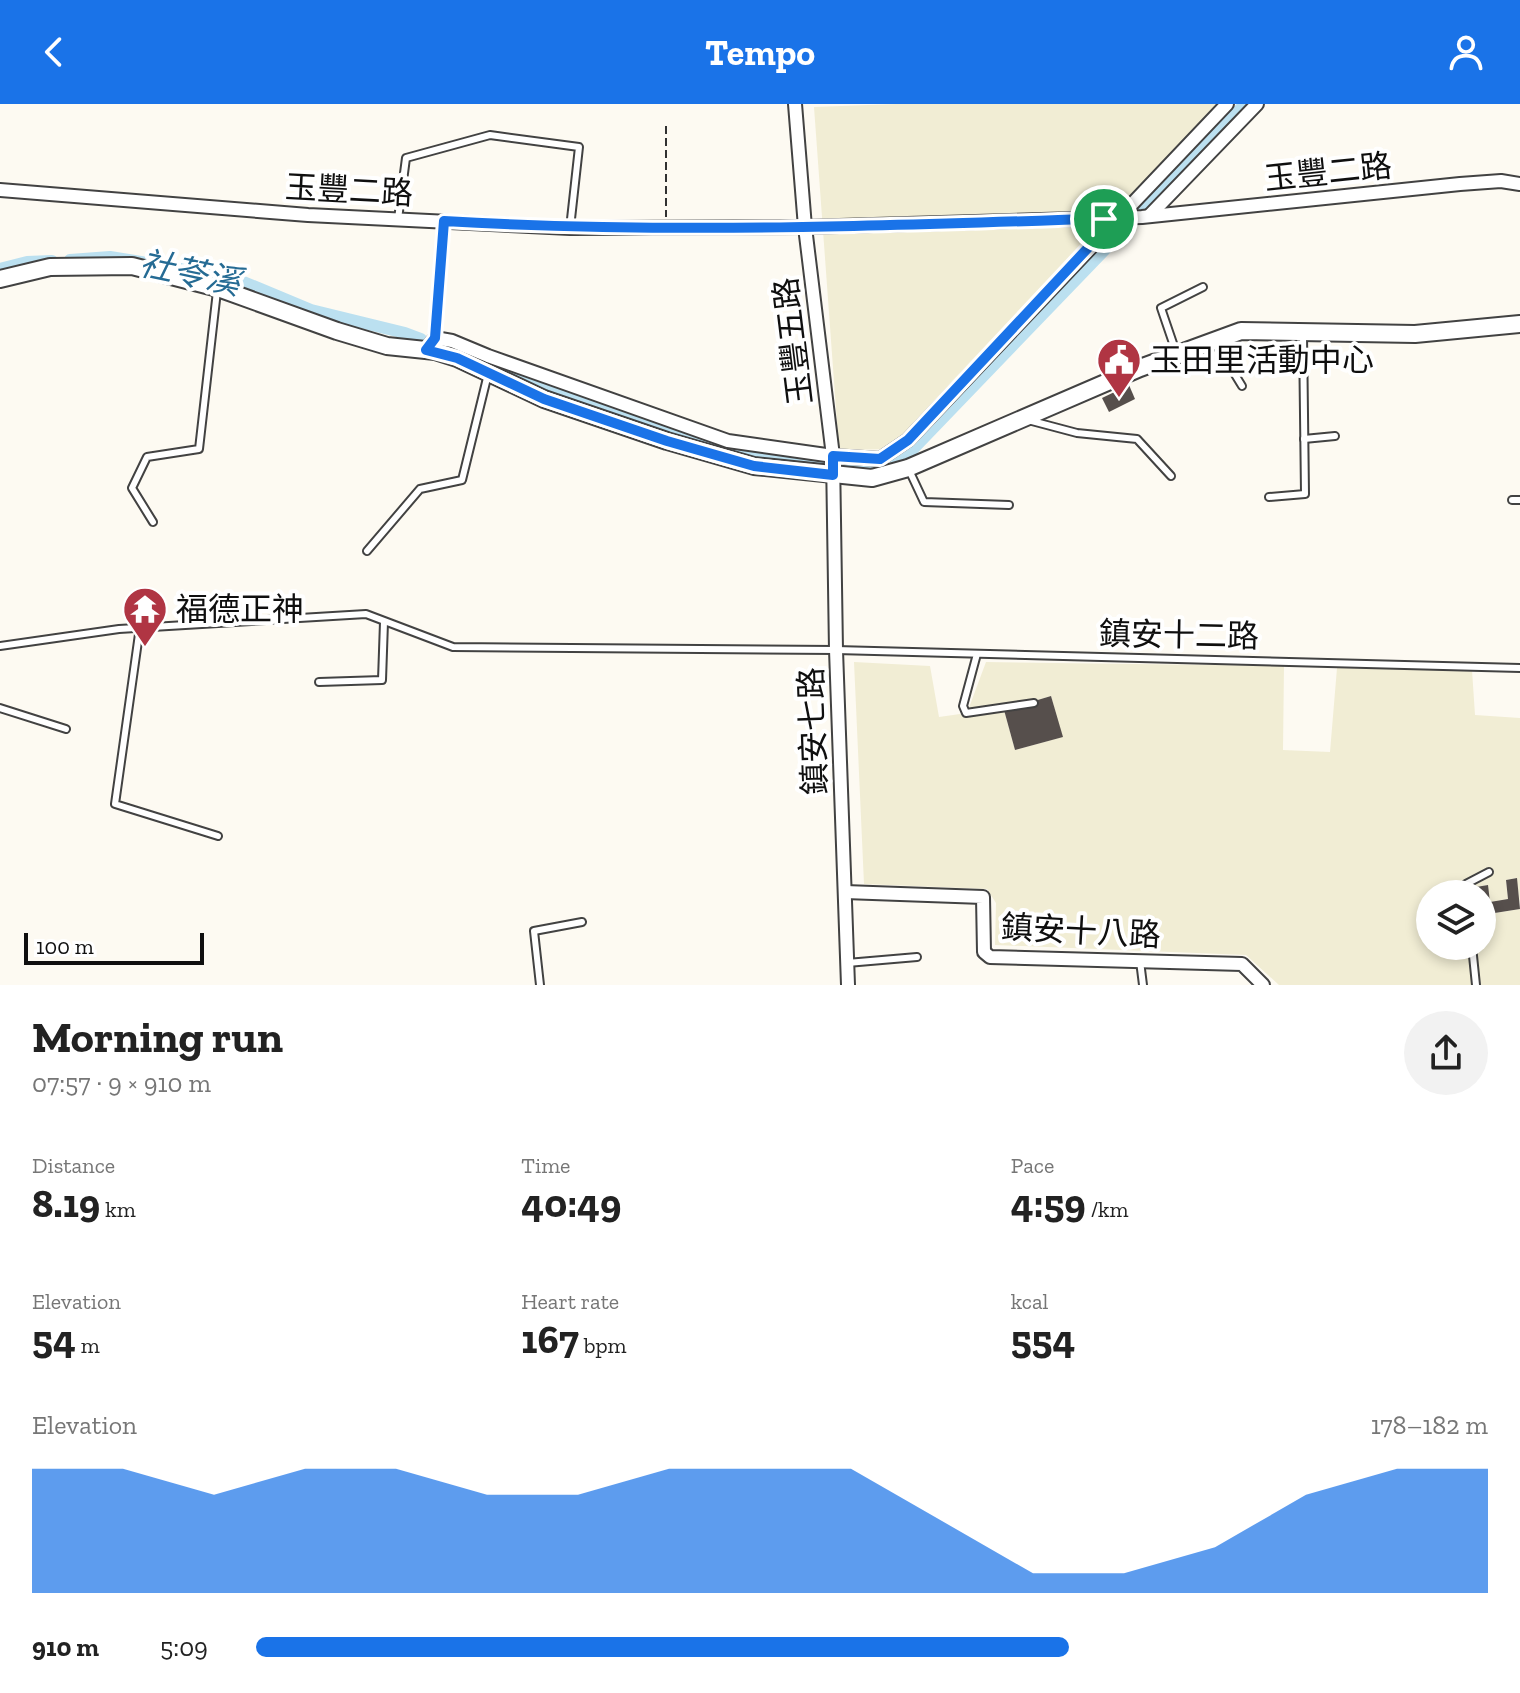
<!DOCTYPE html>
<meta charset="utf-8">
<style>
:root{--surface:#fff;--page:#f2f2f2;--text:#222;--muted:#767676;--accent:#1a73e8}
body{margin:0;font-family:"Zilla Slab","Noto Sans TC",serif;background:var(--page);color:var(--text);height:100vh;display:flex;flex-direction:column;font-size:30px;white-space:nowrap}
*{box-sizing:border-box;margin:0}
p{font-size:26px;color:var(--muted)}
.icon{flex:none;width:44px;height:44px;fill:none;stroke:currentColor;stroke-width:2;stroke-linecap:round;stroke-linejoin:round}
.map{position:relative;height:881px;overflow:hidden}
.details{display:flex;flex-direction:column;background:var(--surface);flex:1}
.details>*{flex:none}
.buttons{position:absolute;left:1416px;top:776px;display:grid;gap:16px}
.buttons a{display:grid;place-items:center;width:80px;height:80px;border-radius:50%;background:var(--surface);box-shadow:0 4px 12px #0003;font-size:40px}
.scale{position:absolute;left:24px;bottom:20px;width:180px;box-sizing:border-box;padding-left:8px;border:4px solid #0f0f0f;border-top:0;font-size:22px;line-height:28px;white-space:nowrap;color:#0f0f0f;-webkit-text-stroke:6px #fff;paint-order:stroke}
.pin{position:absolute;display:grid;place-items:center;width:68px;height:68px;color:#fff;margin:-34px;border:4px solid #fff;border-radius:50%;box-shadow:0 2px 8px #0007}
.round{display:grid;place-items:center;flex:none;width:84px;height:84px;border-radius:42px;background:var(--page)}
.head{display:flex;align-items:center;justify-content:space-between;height:136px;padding:0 32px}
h1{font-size:44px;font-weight:800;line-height:60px}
.stats{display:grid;grid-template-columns:repeat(3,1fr);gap:12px;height:136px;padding:8px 32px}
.stats div{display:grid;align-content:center}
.stats b{font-size:40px;font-weight:800}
.stats small{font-size:22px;font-weight:400}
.stats p{font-size:22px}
.chart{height:224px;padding:16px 32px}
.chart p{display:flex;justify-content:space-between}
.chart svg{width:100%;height:144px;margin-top:8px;fill:var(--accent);opacity:.7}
ul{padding:0 32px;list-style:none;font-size:26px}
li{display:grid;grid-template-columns:128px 96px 1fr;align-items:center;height:60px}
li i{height:20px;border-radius:10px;background:var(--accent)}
header{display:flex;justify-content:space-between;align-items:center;height:104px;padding:0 32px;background:var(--accent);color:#fff;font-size:36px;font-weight:800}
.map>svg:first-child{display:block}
.farmland{fill:#f1edd4;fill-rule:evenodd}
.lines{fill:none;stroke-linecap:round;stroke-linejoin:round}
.canal{stroke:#bbe0f0;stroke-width:12}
.building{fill:#564f4c}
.service-casing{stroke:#424242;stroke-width:10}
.minor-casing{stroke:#424242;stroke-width:16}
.tertiary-casing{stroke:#424242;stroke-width:20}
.path{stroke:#313131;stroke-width:2;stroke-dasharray:8 4;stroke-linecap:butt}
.service{stroke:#fff;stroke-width:6}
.minor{stroke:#fff;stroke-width:12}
.tertiary{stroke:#fff;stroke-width:16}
.route-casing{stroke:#fff;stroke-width:16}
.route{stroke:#1a73e8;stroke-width:10}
.labels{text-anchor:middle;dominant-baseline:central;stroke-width:8;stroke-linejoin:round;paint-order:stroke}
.street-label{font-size:32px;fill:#0f0f0f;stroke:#fff}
.poi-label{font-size:32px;fill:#0f0f0f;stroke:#fff;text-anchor:start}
.water-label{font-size:34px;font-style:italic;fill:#256b94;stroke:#fff}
</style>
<header><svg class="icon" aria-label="back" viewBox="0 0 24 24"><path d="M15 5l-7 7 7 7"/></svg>Tempo<svg class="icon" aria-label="person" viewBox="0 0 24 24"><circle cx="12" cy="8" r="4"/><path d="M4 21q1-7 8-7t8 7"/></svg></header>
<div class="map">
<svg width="1520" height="881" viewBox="0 0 1520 881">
<rect width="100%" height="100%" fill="#fdfaf2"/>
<g class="farmland">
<path d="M 896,0 L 1225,0 L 894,345 L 839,346 L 814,3 Z"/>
<path d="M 854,558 L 930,562 L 939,613 L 967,609 L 986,558 L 1284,562 L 1283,646 L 1330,648 L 1337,564 L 1472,566 L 1475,611 L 1520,614 L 1520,799 L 1516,774 L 1506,776 L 1508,795 L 1490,798 L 1487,781 L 1476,783 L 1477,790 L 1430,790 L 1430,842 L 1482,842 L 1482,811 L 1520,805 L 1520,881 L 1279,881 L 1246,851 L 995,841 L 996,799 L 987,785 L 864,780 ZM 1051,592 L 1062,633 L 1015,646 L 1004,606 Z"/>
</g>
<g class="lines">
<g class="canal">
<path d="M 70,156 L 110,153 L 229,172 L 311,206 L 405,229 L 421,235"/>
<path d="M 0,165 L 27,158 L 52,157"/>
<path d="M 514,273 L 750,351 L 823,359"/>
<path d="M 843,361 C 871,365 888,360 912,346 L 1245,0"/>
</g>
</g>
<g class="building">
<path d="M 1129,281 L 1135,295 L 1109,308 L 1102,294 Z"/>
<path d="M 1051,592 L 1063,633 L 1015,646 L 1004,606 Z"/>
<path d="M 1517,774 L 1520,805 L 1482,811 L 1482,790 L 1477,790 L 1476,783 L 1488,781 L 1490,798 L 1508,795 L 1506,776 Z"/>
</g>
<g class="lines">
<g class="service-casing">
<g id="service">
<path d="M 398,115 L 406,54 L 490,31 L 579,43 L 570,124"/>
<path d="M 435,234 L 444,118"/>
<path d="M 1215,238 L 1242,282"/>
<path d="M 1176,248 L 1161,204 L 1203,183"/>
<path d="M 1028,316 L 1077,329 L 1137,335 L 1171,372"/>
<path d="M 1304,335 L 1335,332"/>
<path d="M 909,366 L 924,398 L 1009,401"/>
<path d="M 1269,393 L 1305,390 L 1303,231"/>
<path d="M 1512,396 L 1520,396"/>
<path d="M 153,418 L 132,384 L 147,353 L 199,345 L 217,187"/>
<path d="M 367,447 L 420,385 L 462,376 L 488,270"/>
<path d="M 140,523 L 115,700 L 218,732"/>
<path d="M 0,542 L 119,525 L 366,510 L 453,543 L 836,546 L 1520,564"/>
<path d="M 977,550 L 963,602 L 966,609 L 1034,599"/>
<path d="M 319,578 L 382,576 L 384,518"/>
<path d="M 0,604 L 66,625"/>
<path d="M 1467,790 L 1466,780 L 1489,768"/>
<path d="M 1472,842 L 1476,881"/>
<path d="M 1140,857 L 1143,881"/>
<path d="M 847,859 L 917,853"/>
<path d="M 540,881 L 534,827 L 582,818"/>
</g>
</g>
<g class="minor-casing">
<g id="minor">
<path d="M 795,0 L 805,123 L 833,352 L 836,546 L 848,881"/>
<path d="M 0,86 L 308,111 L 570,124 L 805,123 L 1142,113 L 1460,80 L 1501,77 L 1520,80"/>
<path d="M 1149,112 L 1257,0"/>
<path d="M 426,246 L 435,234 L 452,237 L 488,252 L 728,337 L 833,352 L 880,355 L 908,336 L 1227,0"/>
<path d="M 845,788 L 983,793 L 984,848 L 990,853 L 1242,860 L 1263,881"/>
</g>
</g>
<g class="tertiary-casing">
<path id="tertiary" d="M 0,175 L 50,163 L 132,162 L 218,184 L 337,227 L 387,242 L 435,247 L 457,254 L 544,295 L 667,337 L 754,362 L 872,374 L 908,364 L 1140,264 L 1241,227 L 1415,230 L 1520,220"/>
</g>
<path class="path" d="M 666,22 L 666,113"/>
<use href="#service" class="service"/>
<use href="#minor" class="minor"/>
<use href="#tertiary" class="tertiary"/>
</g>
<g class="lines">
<g class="route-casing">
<path id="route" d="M 1116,114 L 908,336 L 880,355 L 833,352 L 833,371 L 754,362 L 667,337 L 544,295 L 457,254 L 426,246 L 435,234 L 444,117 C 668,130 892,122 1116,114 Z"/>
</g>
<use href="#route" class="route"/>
</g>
<defs>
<g id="civic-pin" transform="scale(2.3)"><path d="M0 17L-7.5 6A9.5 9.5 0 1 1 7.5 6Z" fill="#b03543" stroke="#fff"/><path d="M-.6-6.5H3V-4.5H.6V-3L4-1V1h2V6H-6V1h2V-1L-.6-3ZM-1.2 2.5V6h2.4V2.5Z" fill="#fff"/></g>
<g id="temple-pin" transform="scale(2.3)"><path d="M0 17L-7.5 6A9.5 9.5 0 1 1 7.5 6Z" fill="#b03543" stroke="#fff"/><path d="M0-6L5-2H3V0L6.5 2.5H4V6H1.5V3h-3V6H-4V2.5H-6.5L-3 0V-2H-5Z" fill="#fff"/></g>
</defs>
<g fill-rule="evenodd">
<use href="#civic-pin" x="1119" y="256"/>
<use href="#temple-pin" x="145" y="505"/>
</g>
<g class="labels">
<g class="street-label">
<text transform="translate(1328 68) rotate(-6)">玉豐二路</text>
<text transform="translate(349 86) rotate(3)">玉豐二路</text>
<text transform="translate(793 237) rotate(-97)">玉豐五路</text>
<text transform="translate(1179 531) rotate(1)">鎮安十二路</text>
<text transform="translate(813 627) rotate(-92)">鎮安七路</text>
<text transform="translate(1081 827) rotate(3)">鎮安十八路</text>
</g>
<g class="poi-label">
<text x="1150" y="256">玉田里活動中心</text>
<text x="176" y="505">福德正神</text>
</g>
<g class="water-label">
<text transform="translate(190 169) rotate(12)">社苓溪</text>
</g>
</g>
</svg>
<div class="buttons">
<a><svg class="icon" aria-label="layers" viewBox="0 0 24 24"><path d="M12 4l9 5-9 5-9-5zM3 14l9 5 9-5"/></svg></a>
</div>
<div class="scale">100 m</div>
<div class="pin" style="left:1104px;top:115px;background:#1e9e55"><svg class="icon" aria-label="arrive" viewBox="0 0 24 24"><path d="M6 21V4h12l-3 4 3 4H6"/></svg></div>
</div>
<section class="details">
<div class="head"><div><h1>Morning run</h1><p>07:57 · 9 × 910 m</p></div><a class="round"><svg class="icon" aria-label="share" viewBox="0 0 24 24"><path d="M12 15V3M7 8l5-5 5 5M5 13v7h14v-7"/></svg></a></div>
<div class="stats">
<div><p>Distance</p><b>8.19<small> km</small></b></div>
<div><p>Time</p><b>40:49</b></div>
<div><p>Pace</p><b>4:59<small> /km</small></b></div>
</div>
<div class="stats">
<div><p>Elevation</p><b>54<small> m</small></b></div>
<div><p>Heart rate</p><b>167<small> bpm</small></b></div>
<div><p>kcal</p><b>554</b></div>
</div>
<div class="chart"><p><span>Elevation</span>178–182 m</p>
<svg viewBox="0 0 160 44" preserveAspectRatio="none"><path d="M0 44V6L10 6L20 14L30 6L40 6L50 14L60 14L70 6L80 6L90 6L100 22L110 38L120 38L130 30L140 14L150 6L160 6V44z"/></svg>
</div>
<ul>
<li><b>910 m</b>5:09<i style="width:66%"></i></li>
</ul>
</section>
